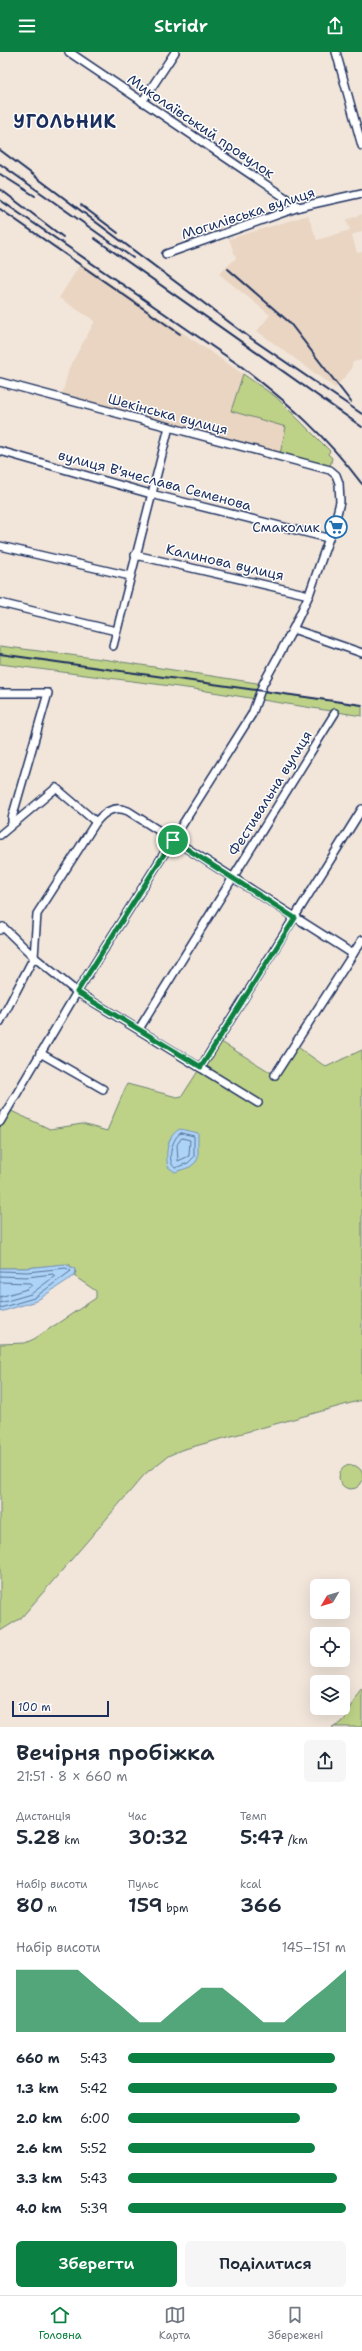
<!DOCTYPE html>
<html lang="uk">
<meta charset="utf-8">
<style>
:root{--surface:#fff;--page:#f6f6f7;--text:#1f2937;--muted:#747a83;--line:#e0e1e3;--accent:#0b8043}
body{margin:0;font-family:"Shantell Sans",sans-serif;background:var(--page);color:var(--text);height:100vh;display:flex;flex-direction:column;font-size:15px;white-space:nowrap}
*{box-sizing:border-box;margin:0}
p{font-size:13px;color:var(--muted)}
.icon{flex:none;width:22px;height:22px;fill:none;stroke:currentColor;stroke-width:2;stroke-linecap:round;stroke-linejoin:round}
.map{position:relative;height:1675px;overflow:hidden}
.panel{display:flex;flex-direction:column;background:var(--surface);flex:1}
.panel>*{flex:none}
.needle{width:26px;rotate:232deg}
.buttons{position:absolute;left:310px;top:1527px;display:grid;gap:8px}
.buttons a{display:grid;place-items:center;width:40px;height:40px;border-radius:6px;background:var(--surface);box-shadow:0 4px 16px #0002;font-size:20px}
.scale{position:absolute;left:12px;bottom:10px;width:97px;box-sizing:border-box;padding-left:4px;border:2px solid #1b2f5e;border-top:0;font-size:11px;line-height:14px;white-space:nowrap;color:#1b2f5e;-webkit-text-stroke:3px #fff;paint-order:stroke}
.pin{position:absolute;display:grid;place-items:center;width:34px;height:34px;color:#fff;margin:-17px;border:2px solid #fff;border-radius:50%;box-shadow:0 1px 4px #0007}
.round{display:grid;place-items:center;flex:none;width:42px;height:42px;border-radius:6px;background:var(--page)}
.summary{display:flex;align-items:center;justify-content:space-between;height:68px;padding:0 16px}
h1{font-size:22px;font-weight:600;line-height:30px}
.figures{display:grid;grid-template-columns:repeat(3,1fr);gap:6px;height:68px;padding:4px 16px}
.figures div{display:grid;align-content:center}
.figures b{font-size:20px;font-weight:600}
.figures small{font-size:11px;font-weight:400}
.figures p{font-size:11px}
.chart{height:112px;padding:8px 16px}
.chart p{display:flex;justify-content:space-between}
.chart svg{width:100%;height:72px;margin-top:4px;fill:var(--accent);opacity:.7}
.button{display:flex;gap:8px;margin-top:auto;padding:8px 16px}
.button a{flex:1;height:46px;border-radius:6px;background:var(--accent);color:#fff;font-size:16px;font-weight:600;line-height:46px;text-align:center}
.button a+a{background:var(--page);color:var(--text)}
ul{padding:0 16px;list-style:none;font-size:13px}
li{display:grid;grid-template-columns:64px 48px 1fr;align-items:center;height:30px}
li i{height:10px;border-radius:5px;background:var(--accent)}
header{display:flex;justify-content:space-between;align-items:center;height:52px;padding:0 16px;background:var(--accent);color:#fff;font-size:18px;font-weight:600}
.tabs{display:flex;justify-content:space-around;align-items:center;height:56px;border-top:1px solid var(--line);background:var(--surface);font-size:11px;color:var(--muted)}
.tabs a{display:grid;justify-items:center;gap:2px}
.tabs .selected{color:var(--accent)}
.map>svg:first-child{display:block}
.built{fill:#e9d5c2}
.green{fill:#bed287;stroke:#6c8072}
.water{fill:#add4f7;stroke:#7392ba}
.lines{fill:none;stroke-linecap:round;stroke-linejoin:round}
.shore{stroke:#55719b;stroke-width:1}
.minor-casing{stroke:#1b2f5e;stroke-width:10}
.minor{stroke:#fff;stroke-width:7}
.rail{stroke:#1b2f5e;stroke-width:2}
.route-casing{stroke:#fff;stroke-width:8}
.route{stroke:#0b8043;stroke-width:5}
.labels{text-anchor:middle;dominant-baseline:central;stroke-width:3;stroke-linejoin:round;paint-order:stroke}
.street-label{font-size:14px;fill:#1b2f5e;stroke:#fff}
.poi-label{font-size:14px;fill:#1b2f5e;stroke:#fff;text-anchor:end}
.district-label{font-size:18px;font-weight:bold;letter-spacing:1px;fill:#1b2f5e;stroke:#fff}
</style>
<header><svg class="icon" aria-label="menu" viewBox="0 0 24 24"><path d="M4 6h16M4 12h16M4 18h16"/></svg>Stridr<svg class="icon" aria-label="share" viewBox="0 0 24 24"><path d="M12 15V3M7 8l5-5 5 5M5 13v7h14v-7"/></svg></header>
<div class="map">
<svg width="362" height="1675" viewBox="0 0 362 1675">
<rect width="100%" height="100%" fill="#f2e6db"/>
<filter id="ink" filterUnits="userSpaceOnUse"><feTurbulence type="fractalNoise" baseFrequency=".025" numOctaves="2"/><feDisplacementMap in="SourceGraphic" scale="8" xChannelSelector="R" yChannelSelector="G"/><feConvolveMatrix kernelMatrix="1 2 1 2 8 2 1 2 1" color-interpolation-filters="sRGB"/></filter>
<g filter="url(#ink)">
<g class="built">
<path d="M 362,162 L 362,179 L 352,183 L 357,201 L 362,200 L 362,308 L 353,310 L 350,319 L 335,336 L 257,279 L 270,263 L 219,222 L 236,206 L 229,187 L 308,163 L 317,188 L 350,178 L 346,168 Z"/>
<path d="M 81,211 L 243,322 L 231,359 L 287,375 L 280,402 L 62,343 L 69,316 L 95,269 L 59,246 Z"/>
</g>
<g class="green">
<path d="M 243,322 L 276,345 L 330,399 L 328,402 L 332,406 L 330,415 L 280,402 L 286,375 L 231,359 Z"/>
<path d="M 0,594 L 109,608 L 263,632 L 260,639 L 362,653 L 362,664 L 194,637 L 0,612 Z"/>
<path d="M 218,988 L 275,1023 L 295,993 L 326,1015 L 362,998 L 362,1348 L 181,1398 L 168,1404 L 145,1422 L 21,1566 L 0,1579 L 0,1292 L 25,1291 L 34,1287 L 96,1246 L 96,1239 L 74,1224 L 76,1220 L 69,1212 L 26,1216 L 0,1216 L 0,1070 L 7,1057 L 50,1077 L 82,1072 L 107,1079 L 127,1032 L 177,1045 L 182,1044 Z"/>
<circle cx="351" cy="1425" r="12"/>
<path d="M 362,1636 L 362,1675 L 332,1675 C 351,1671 350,1649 362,1636 Z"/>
</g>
<g class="water">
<path d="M 180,1077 L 198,1081 L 198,1106 L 196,1110 L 190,1115 L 175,1120 L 168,1115 C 165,1102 167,1083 180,1077 Z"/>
<path d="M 65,1212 L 75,1217 L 74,1224 L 36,1249 L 0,1260 L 0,1216 L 26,1216 Z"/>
</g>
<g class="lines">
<g class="shore">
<path d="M 181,1081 L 194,1084 L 194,1105 L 188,1111 L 175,1116 C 166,1109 172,1085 181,1081 Z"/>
<path d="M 182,1086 L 190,1088 L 189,1104 L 178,1109 L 177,1093 Z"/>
<path d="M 0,1219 L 27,1220 L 66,1216 L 71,1219 L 34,1246 L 0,1256"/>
<path d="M 0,1224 L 27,1225 L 53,1222 L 55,1224 L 31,1242 L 0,1251"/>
<path d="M 0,1230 L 30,1231 L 32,1233 L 27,1237 L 0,1245"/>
</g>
<g class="minor-casing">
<g id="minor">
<path d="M 69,0 L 299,155"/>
<path d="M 336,0 L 362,94"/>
<path d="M 142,50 L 175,0"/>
<path d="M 166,202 L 299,155 L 362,141"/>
<path d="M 0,330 L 330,418 L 336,423 L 339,431 L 340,450 L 336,466 L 309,543 L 293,577 L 263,632 L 252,662 L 77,940 L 0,1070"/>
<path d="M 0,399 L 151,442 L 328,486"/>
<path d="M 0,494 L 130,524"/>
<path d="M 135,503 L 309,543"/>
<path d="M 0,551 L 116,579"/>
<path d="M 293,577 L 362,601"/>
<path d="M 113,594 L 169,375"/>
<path d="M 0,641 L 48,641 L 12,766 L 12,772"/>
<path d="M 0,783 L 56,736 L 96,770"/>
<path d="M 0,878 L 3,875 L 34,905 L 77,940 L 258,1051"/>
<path d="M 0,970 L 34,905 L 37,862 L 96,770 C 105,759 115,753 128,759 L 353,902"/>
<path d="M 139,977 L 335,661"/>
<path d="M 40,1001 L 103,1037"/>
<path d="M 201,1015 L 362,757"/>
<path d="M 275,1023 L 362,888"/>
</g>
</g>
<use href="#minor" class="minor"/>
<g class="rail">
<path d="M 0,98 L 249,285 L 362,362"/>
<path d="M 0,112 L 133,206"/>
<path d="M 0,122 L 35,144"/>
<path d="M 0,137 L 63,185"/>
<path d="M 0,148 L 242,315 C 291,353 325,383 362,432"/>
<path d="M 81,153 L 118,181"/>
<path d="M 0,157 L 180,282"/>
<path d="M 94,186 L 362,375"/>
<path d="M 228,217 L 289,270 L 351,350"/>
<path d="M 0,602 L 362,653"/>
</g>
</g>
</g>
<g class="lines" filter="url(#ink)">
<g class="route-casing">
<path id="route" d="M 173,788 L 295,866 L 201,1015 L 77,940 Z"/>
</g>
<use href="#route" class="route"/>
</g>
<defs>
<g id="supermarket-ring" transform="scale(1.15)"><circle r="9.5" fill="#fff" stroke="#1f6fb2" stroke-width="1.5"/><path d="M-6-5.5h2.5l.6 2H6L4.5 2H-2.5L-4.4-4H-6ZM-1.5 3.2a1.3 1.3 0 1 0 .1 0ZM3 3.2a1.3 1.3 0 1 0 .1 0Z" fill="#1f6fb2"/></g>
</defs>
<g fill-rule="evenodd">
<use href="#supermarket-ring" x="336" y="475"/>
</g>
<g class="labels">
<g class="street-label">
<text transform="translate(201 74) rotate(34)">Миколаївський провулок</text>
<text transform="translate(248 161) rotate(-18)">Могилівська вулиця</text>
<text transform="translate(168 362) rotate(15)">Шекінська вулиця</text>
<text transform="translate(155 428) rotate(15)">вулиця В'ячеслава Семенова</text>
<text transform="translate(225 510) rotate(13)">Калинова вулиця</text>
<text transform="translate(270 741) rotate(-58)">Фестивальна вулиця</text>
</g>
<g class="poi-label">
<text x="320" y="475">Смаколик</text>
</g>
<g class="district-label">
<text x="65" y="70">УГОЛЬНИК</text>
</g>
</g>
</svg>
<div class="buttons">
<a><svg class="needle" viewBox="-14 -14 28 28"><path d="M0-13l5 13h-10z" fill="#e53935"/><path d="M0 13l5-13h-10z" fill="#747a83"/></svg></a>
<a><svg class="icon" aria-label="locate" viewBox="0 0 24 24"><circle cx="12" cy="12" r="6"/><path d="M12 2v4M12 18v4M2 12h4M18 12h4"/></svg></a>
<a><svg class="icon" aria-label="layers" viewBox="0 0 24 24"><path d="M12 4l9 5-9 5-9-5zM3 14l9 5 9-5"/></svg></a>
</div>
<div class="scale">100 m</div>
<div class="pin" style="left:173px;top:788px;background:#1e9e55"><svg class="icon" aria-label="arrive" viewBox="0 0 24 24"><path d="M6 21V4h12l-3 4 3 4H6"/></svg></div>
</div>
<section class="panel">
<div class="summary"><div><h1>Вечірня пробіжка</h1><p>21:51 · 8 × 660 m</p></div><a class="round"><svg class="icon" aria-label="share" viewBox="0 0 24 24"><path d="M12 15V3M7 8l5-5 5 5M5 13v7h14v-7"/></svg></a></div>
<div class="figures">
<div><p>Дистанція</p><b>5.28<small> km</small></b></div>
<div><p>Час</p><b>30:32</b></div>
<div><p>Темп</p><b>5:47<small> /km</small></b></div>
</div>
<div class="figures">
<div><p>Набір висоти</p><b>80<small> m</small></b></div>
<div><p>Пульс</p><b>159<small> bpm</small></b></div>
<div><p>kcal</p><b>366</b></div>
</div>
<div class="chart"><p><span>Набір висоти</span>145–151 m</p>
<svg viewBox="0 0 160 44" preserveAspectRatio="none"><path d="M0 44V6L10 6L20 6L30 6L40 17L50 27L60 38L70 38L80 27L90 17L100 17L110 27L120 38L130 38L140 27L150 17L160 6V44z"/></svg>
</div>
<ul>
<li><b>660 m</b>5:43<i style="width:95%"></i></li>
<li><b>1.3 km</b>5:42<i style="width:96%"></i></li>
<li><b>2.0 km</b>6:00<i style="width:79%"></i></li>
<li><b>2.6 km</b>5:52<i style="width:86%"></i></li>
<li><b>3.3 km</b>5:43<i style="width:96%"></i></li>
<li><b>4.0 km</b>5:39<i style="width:100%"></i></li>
</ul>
<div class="button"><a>Зберегти</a><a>Поділитися</a></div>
</section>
<nav class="tabs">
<a class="selected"><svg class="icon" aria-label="home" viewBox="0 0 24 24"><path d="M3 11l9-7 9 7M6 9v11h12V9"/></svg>Головна</a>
<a><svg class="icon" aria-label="map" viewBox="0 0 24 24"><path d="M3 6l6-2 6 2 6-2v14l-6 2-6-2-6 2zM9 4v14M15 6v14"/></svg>Карта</a>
<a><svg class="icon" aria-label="saved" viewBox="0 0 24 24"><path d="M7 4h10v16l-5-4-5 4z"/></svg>Збережені</a>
</nav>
